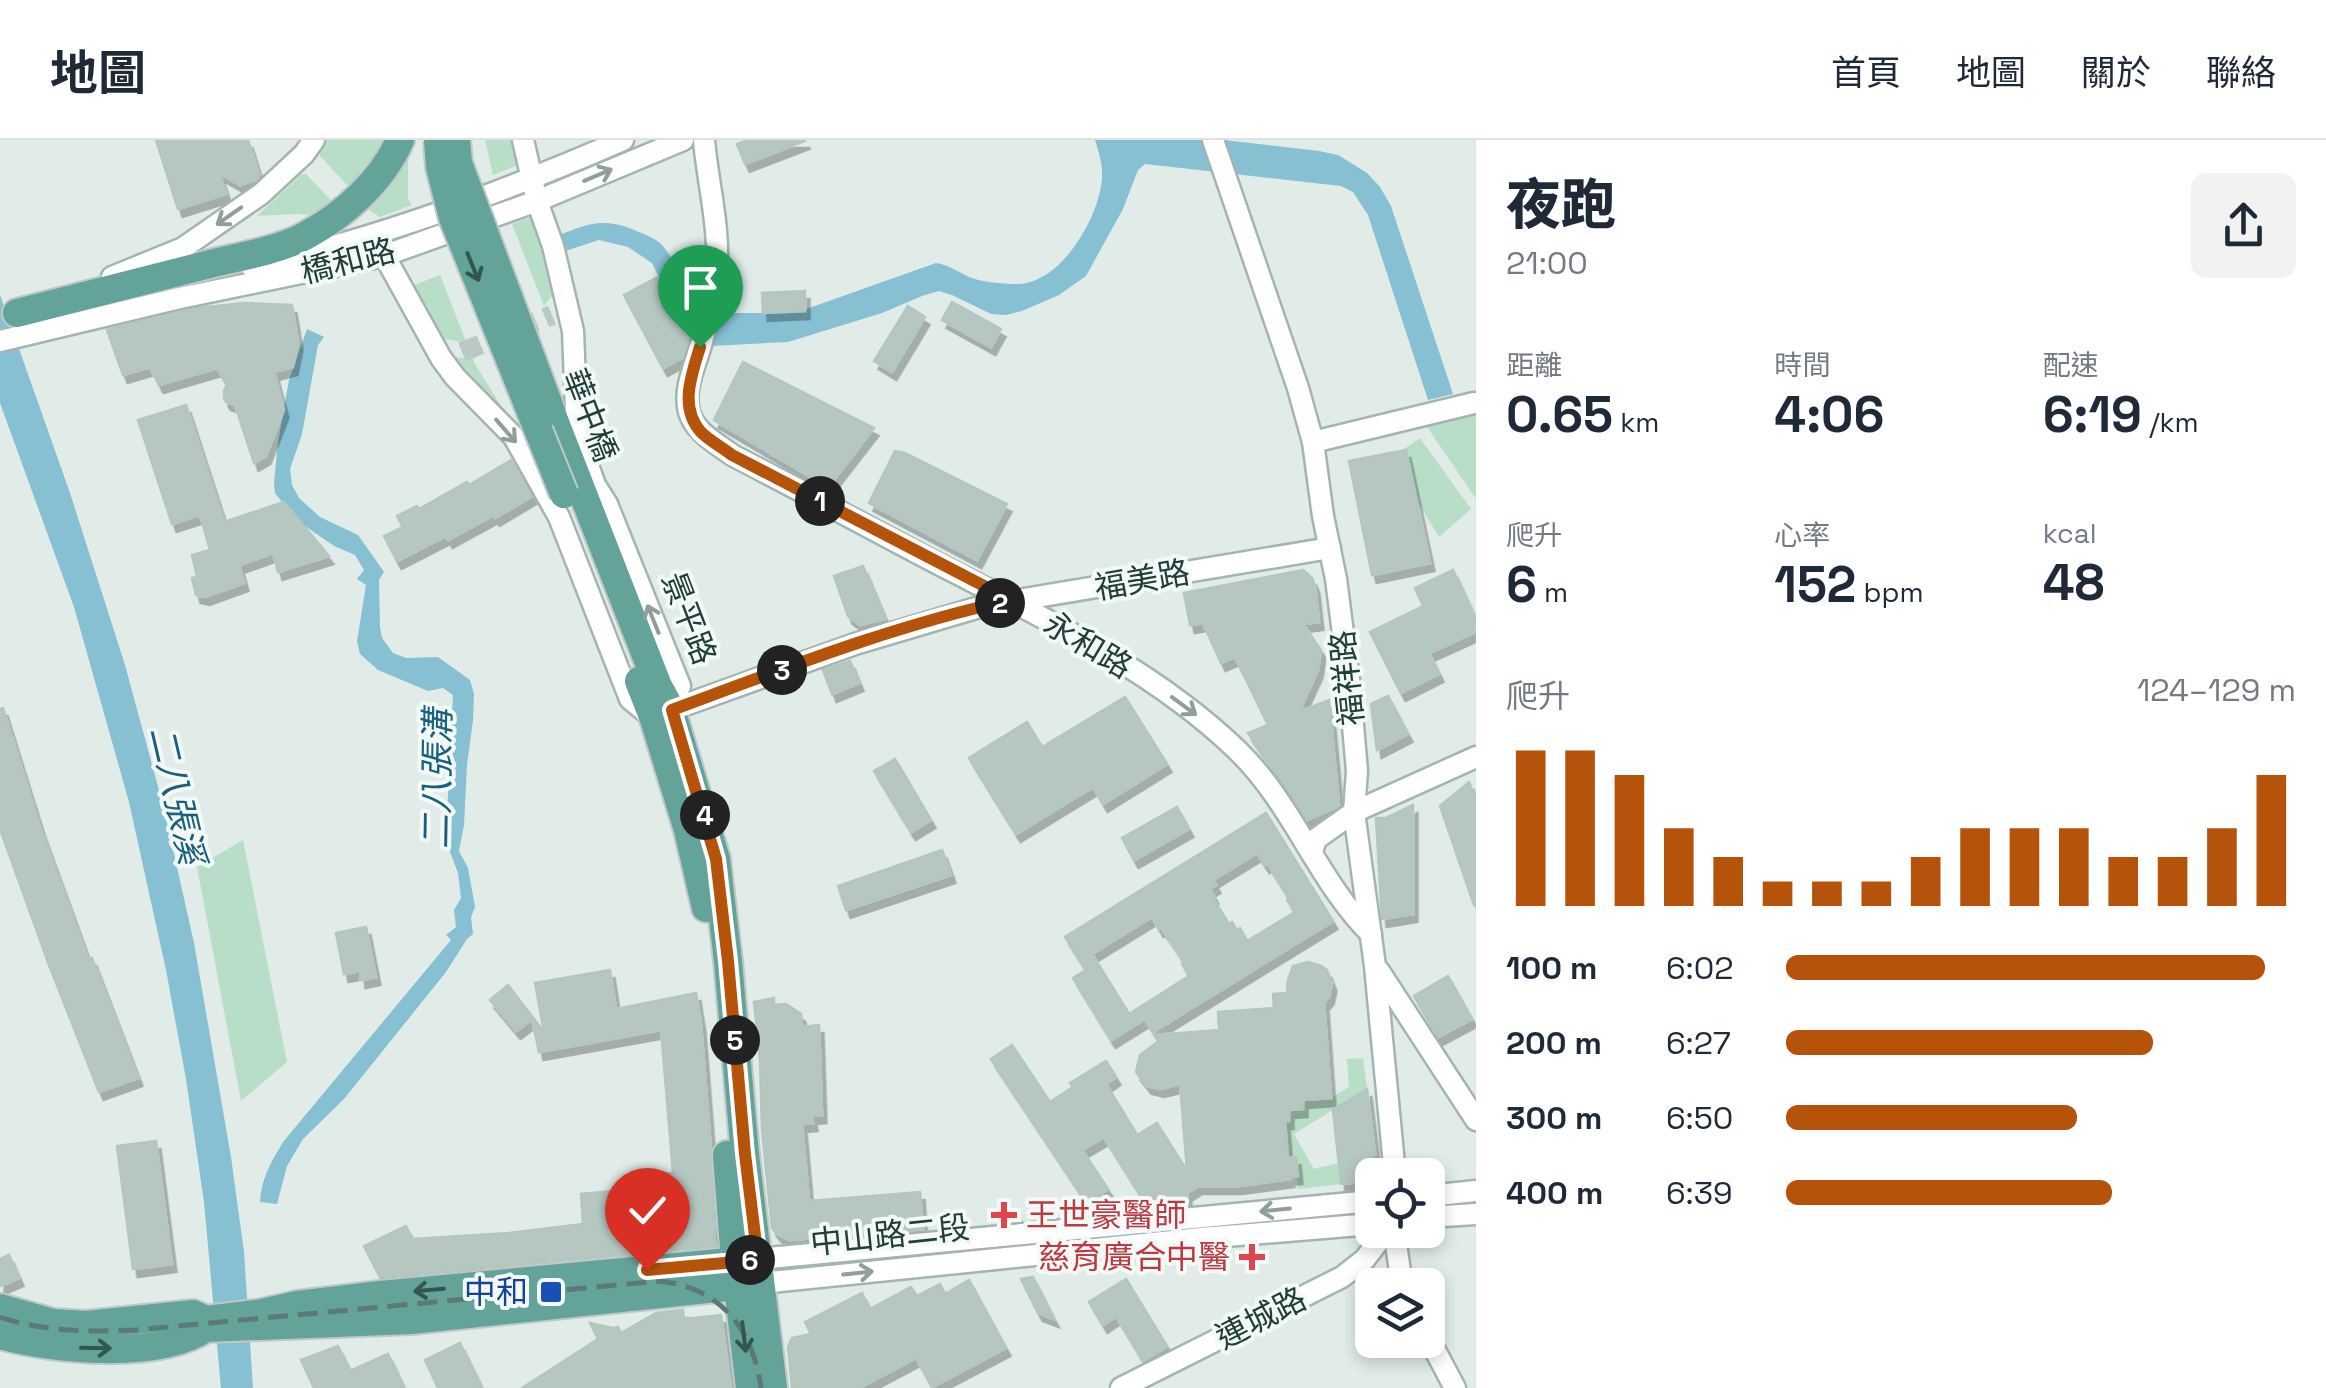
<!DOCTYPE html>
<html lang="zh-TW">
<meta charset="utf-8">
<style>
:root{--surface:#fff;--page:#f2f2f3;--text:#1f2937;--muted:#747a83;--line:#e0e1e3;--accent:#b45309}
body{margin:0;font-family:"Space Grotesk","Noto Sans TC",sans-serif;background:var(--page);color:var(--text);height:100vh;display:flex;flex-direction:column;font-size:38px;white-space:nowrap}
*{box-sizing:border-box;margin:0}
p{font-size:32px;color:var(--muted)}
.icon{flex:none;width:55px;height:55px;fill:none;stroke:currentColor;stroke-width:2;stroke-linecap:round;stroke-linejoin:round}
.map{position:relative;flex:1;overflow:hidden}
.drawer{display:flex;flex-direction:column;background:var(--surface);width:850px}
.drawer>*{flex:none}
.tools{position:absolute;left:1355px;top:1018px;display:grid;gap:20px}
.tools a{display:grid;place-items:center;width:90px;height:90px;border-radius:15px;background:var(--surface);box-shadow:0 5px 15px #0003;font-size:50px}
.pin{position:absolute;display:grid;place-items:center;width:85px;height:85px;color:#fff;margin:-102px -42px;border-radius:50% 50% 50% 0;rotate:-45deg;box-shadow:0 0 10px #0007}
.pin .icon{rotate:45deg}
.km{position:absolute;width:50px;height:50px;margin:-25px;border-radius:50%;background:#222;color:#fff;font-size:28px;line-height:50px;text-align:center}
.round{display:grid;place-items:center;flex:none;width:105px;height:105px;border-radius:15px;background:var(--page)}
.headline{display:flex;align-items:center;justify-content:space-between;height:170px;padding:0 30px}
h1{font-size:55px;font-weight:800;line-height:75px}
.metrics{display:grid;grid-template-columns:repeat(3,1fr);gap:15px;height:170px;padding:10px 30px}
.metrics div{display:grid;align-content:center}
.metrics b{font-size:50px;font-weight:800}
.metrics small{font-size:28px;font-weight:400}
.metrics p{font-size:28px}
.chart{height:280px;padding:20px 30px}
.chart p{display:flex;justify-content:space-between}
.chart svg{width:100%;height:180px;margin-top:10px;stroke:var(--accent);stroke-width:6}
ul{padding:0 30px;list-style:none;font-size:32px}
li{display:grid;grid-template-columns:160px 120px 1fr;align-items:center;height:75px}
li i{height:25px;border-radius:12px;background:var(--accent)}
header{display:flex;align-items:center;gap:60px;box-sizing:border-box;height:140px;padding:0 50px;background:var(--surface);border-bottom:2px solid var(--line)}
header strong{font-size:48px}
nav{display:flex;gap:55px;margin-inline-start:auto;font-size:35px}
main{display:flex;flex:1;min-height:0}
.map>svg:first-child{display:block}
.green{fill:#b9dec7}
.water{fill:#87bfd3}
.building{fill:#b6c7c2;stroke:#b3c6c0;stroke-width:2.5;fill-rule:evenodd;filter:url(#shadow)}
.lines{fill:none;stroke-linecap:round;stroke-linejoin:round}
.minor-tunnel{stroke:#bbc9c6;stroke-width:20;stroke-dasharray:20 10;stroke-linecap:butt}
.minor-casing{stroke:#a4b4b1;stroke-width:25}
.major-casing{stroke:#c1c9c8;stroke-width:32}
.minor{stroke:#fff;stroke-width:20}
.major{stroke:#64a39a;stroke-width:28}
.rail{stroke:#5b7975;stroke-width:5;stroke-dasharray:20 10;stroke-linecap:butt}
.major-bridge-casing{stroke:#c1c9c8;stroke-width:32;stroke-linecap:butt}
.major-bridge{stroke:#64a39a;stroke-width:28}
.oneway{stroke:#909e9c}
.oneway2{stroke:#325751}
.route-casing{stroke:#fff;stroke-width:20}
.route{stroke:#b45309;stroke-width:12}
.health-dot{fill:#e0444e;stroke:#f2f9f6;stroke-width:4}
.transit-dot{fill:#1a4fb4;stroke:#f2f9f6;stroke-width:4}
.labels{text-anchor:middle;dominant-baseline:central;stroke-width:8;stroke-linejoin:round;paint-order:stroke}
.street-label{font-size:32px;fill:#213e39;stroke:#f2f9f6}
.health-label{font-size:32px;fill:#be3a42;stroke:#f2f9f6;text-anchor:start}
.transit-label{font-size:32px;fill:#164399;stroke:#f2f9f6;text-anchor:end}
.water-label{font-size:35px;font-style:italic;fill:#19607c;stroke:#f2f9f6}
</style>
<header>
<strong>地圖</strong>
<nav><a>首頁</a><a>地圖</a><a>關於</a><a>聯絡</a></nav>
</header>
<main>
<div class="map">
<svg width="1476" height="1248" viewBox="0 0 1476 1248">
<defs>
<filter id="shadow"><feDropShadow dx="4.5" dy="8" stdDeviation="0" flood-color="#0004"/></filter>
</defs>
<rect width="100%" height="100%" fill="#e1ece9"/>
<g class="green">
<path d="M 327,0 L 408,0 L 408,58 L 412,65 L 380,77 L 372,72 L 320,16 L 320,10 Z"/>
<path d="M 485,0 L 516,0 L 521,24 L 493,35 Z"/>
<path d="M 302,34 L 306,34 L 347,77 L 297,74 L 257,76 Z"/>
<path d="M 532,77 L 558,148 L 544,166 L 512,84 Z"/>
<path d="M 440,135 L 475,224 L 521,298 L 454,227 L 454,217 L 464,218 L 463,202 L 444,199 L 412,146 Z"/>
<path d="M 1472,267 L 1476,273 L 1476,359 L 1423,281 Z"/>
<path d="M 1420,298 L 1471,369 L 1439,397 L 1391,318 Z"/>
<path d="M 243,700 L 287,922 L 241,961 L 197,727 Z"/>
<path d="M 1363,918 L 1367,949 L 1294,994 L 1314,1029 L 1339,1023 L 1341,1044 L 1298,1049 L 1296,1018 L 1288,1018 L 1285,981 L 1289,980 L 1289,970 L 1303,969 L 1303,960 L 1331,958 L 1349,947 L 1347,919 Z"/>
</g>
<g class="water">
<path d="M 1095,0 L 1224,0 L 1319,11 L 1338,15 L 1367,33 L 1380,47 L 1391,66 L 1453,254 L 1428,260 L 1368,75 L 1353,52 L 1341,46 L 1145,24 L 1138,30 L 1123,69 L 1086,136 L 1059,155 L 1022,171 L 1006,175 L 991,174 L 952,155 L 939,151 L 922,156 L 882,173 L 788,202 L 711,206 L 686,194 L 652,123 L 628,107 L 599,100 L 559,113 L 554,97 C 589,84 602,76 639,92 C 646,95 654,98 660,103 C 675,118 682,142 690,161 L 694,165 L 717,173 L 795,173 L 936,123 C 950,125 959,133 972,138 C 987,143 1004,144 1019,144 C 1062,142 1099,77 1102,39 C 1103,25 1099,13 1095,0 Z"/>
<path d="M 0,155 L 70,353 L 125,525 L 163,665 L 194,803 L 231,1017 L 244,1112 L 253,1248 L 221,1248 L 204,1062 L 186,939 L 166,830 L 129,662 L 74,467 L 0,263 Z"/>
<path d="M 307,189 L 324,197 L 318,205 L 302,294 L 290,329 L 292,345 L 299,358 L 320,377 L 358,395 L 384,432 L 379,440 L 380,487 L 382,498 L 393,513 L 406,518 L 438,517 L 470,540 L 474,554 L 473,580 L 467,625 L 464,685 L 459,711 L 468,728 L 475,767 L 471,777 L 473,794 L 467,799 L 446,832 L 344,959 L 303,999 L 287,1026 L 277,1064 L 260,1062 C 261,1039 271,1022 283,1002 L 451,800 L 446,795 L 456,787 L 454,770 L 461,758 L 458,733 L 450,712 L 450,686 L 447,675 L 453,555 L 443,548 L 428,551 L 378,530 L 360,514 L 357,501 L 366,445 L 357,439 L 364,430 L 355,415 L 334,406 L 295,379 L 275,353 L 274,343 L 278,302 L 289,240 Z"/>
</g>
<g class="building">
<path d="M 156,0 L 248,0 L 259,35 L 256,40 L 240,45 L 219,33 L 226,54 L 178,69 Z"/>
<path d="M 748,0 L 805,0 L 805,1 L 745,24 L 737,4 Z"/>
<path d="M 658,137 L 689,196 L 682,218 L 663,228 L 624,155 Z"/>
<path d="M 805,151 L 805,171 L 763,173 L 762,153 Z"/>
<path d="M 952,162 L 1001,189 L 991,207 L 942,180 Z"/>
<path d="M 244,163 L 292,165 L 298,202 L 293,227 L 274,232 L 284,270 L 266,316 L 254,323 L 235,265 L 226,262 L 224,258 L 224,251 L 227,244 L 217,228 L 159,245 L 150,227 L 123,235 L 107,190 L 197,168 Z"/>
<path d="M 908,166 L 925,177 L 892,232 L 874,221 Z"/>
<path d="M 743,222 L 874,288 L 828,347 L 714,280 Z"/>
<path d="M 186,265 L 224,382 L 284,362 L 329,416 L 278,432 L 273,413 L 239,425 L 244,443 L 205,457 L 196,455 L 192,438 L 197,437 L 192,415 L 210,410 L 200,375 L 172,384 L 138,280 Z"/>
<path d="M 1406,310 L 1430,423 L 1372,435 L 1349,321 Z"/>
<path d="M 895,311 L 905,313 L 1007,364 L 977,420 L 869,363 Z"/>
<path d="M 511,320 L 532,356 L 495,378 L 494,375 L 448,400 L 446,396 L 397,421 L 384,396 L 403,387 L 397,376 L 417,366 L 419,369 L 467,342 L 469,345 Z"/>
<path d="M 863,426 L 885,479 L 860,485 L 848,476 L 834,436 Z"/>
<path d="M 1303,430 L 1312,438 L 1315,446 L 1319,482 L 1303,484 L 1321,510 L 1318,530 L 1299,572 L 1329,560 L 1339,666 L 1307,680 L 1248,593 L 1268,585 L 1235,517 L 1221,523 L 1203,483 L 1190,485 L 1184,453 Z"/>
<path d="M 1453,430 L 1476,480 L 1476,492 L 1429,513 L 1439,534 L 1401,553 L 1370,492 L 1423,466 L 1415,448 Z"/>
<path d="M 850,521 L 859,543 L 832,554 L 823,530 Z"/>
<path d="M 1388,556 L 1408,594 L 1377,610 L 1371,564 Z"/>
<path d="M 1125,557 L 1167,624 L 1103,664 L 1093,647 L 1016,694 L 969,618 L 1027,582 L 1042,607 Z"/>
<path d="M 3,568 L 41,690 L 88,819 L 92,818 L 138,938 L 99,952 L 49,825 L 0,689 L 0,569 Z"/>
<path d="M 895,619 L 931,680 L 911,692 L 874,631 Z"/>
<path d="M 1469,642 L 1476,662 L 1476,765 L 1474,765 L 1440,666 Z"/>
<path d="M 1413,665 L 1413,774 L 1382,779 L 1376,678 L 1386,678 Z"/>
<path d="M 1177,667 L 1189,689 L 1134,720 L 1122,698 Z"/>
<path d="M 1266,673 L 1333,781 L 1153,892 L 1145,879 L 1111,900 L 1073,838 L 1086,830 L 1065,797 ZM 1257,713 L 1265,725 L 1267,723 L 1289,758 L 1287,760 L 1295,772 L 1247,801 L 1240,788 L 1237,790 L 1232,782 L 1229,784 L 1212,757 L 1214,756 L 1210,749 L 1216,745 L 1213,740 ZM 1152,777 L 1159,789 L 1161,788 L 1167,796 L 1184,822 L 1182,824 L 1189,836 L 1129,874 L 1092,814 Z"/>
<path d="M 942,710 L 951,735 L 846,770 L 838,746 Z"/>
<path d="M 366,787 L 376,837 L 361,840 L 360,831 L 344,834 L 336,793 Z"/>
<path d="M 1308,822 L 1321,826 L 1327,830 L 1332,843 L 1329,857 L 1324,862 L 1331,958 L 1303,960 L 1303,969 L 1289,970 L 1289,981 L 1285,981 L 1288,1018 L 1296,1017 L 1298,1036 L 1289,1037 L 1290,1039 L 1238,1046 L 1198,1046 L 1187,1053 L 1187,1061 L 1146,1064 L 1104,997 L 1082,1010 L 1108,1049 L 1087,1063 L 991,919 L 1012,905 L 1050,962 L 1073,947 L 1070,943 L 1106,921 L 1116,937 L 1106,944 L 1137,995 L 1157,983 L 1187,1031 L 1180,944 L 1160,949 L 1147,946 L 1136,932 L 1140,915 L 1159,901 L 1155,895 L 1219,890 L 1218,872 L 1274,868 L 1273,854 L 1287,853 L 1288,840 L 1293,826 Z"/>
<path d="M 610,830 L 616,869 L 696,853 L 701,885 L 711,1010 L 715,1106 L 380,1137 L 364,1106 L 406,1086 L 412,1099 L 509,1093 L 583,1084 L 581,1054 L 650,1048 L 649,1034 L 673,1033 L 661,890 L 539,912 L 532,879 L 516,891 L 490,860 L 508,845 L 544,892 L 535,843 ZM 669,1062 L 670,1086 L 640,1087 L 638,1064 Z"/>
<path d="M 1448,836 L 1472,879 L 1438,897 L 1414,856 Z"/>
<path d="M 774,858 L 774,865 L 786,864 L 801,874 L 802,887 L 819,885 L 822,975 L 812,976 L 813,983 L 802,984 L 809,1061 L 920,1052 L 923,1089 L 790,1100 L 777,1094 L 772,1088 L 762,990 L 760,920 L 754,862 Z"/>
<path d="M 1367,949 L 1375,1014 L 1372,1014 L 1374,1033 L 1361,1042 L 1341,1044 L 1333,970 Z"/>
<path d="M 156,1001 L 172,1124 L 133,1129 L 117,1006 Z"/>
<path d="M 9,1115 L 19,1138 L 0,1146 L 0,1119 Z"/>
<path d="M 1033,1137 L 1054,1179 L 1038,1173 L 1021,1139 Z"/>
<path d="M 1126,1139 L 1167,1206 L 1143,1221 L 1116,1176 L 1103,1185 L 1089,1162 Z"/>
<path d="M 969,1140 L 1006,1208 L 932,1247 L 916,1218 L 859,1248 L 792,1248 L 788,1207 L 792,1198 L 811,1194 L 805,1182 L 862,1153 L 870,1169 L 911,1147 L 917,1156 L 940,1144 L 945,1154 Z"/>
<path d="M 683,1170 L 684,1179 L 721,1175 L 731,1248 L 522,1248 L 598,1199 L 590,1183 L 613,1188 L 618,1187 L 621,1193 L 656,1173 Z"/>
<path d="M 460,1203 L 482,1248 L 438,1248 L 425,1220 Z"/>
<path d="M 338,1206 L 350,1231 L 388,1214 L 404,1248 L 314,1248 L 301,1220 Z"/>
</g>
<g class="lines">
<path class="minor-tunnel" d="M 462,212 L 552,175"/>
<g class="minor-casing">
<g id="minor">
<path d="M 523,0 L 537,61 L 553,106 L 573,191 L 577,294 L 595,345 L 607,364 L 680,546 L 671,570"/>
<path d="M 704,0 C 708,46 721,90 716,137 C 713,160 707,183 701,205 C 695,226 683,249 689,272 C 695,292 716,303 732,315 C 804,352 875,391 948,429 C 1048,480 1155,531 1237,610 C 1293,664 1317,740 1371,794"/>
<path d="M 1213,0 L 1298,248 L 1313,302 L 1323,376 L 1336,439 L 1349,540 L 1357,631 L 1354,672 L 1375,826 L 1395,1035"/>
<path d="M 379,106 L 441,218 L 455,237 L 514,297 L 559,377 L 630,559 L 652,577"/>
<path d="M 252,127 C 380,98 503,52 623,0"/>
<path d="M 112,137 L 183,108 L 261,54 L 304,14 L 314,0"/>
<path d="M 0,201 L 180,158 L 383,116 L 537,61 L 683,0"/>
<path d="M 1313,302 L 1474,263"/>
<path d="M 671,570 L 855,504 L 983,466 L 1330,408"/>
<path d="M 1312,712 L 1316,699 L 1354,672 L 1476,617"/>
<path d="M 1379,831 L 1476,980"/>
<path d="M 1428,1056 L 1476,1051"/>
<path d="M 1428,1077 L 1476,1074"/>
<path d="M 1394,1090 L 1402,1145"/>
<path d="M 758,1119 L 1372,1061"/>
<path d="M 761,1143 L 1202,1098 L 1372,1084"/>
<path d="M 1428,1197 L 1455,1248"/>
<path d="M 1121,1248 L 1342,1137 L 1365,1119 L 1387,1090"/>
</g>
</g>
<g class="major-casing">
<g id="major">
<path d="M 17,173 C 81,157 145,140 210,124 C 238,117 280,110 305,96 C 344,75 382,41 400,0"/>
<path d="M 551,272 L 658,546 L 671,570 L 716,719 L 728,821 L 745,1015 L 773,1248"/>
<path d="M 639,541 L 654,579 L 688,690 L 706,768"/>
<path d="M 727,1015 L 735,1121 L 750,1248"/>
<path d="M 0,1168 L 53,1183 L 86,1185 L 193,1174 L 206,1180 L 262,1173 L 297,1165 L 380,1155 L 751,1120"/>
<path d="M 0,1195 C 53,1210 159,1220 206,1188 L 411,1180 L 755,1144"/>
</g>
</g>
<use href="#minor" class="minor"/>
<use href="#major" class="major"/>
<path class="rail" d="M 0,1177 C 45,1192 88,1192 135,1190 L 660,1141 C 721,1148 753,1189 761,1248"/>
<g class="major-bridge-casing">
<g id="major-bridge">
<path d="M 438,0 L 440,27 L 453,78 L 564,354"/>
<path d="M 456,0 L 458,23 L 551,271"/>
</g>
</g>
<use href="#major-bridge" class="major-bridge"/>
</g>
<defs><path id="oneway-shaft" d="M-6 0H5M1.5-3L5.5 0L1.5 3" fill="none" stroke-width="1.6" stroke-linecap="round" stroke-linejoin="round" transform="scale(2.5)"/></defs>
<g class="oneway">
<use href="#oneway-shaft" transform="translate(598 35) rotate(-23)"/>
<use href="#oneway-shaft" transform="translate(229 76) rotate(145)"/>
<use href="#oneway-shaft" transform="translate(506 291) rotate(49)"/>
<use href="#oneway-shaft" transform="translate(653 479) rotate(-112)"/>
<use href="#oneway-shaft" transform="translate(1184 566) rotate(36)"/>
<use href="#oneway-shaft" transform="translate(1275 1070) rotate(174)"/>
<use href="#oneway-shaft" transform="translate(858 1133) rotate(-6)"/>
</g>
<g class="oneway2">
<use href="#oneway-shaft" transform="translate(473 127) rotate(68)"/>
<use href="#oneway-shaft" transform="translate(429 1150) rotate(175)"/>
<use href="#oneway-shaft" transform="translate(744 1197) rotate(83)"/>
<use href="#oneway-shaft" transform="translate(96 1208) rotate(1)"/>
</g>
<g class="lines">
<g class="route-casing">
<path id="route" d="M 647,1130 L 758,1120 L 745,1014 L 728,821 L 716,719 L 672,570 C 783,529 895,485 1011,460 L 732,315 C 722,307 708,300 700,291 C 679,266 692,234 700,207"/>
</g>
<use href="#route" class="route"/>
</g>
<g class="health-dot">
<path d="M999 1060h10v10h10v10h-10v10h-10v-10h-10v-10h10z"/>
<path d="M1247 1102h10v10h10v10h-10v10h-10v-10h-10v-10h10z"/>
</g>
<rect class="transit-dot" x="539" y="1140" width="24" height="24" rx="5"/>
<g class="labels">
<g class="street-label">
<text transform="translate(348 121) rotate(-14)">橋和路</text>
<text transform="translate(590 275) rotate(69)">華中橋</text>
<text transform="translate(1142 440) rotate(-10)">福美路</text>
<text transform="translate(689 478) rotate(69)">景平路</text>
<text transform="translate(1088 505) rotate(31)">永和路</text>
<text transform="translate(1347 538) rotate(-96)">福祥路</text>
<text transform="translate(890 1095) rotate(-6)">中山路二段</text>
<text transform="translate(1261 1178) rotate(-27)">連城路</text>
</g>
<g class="health-label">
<text x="1026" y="1075">王世豪醫師</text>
<text x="1230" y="1117" text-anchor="end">慈育廣合中醫</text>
</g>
<g class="transit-label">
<text x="528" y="1152">中和</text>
</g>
<g class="water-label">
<text transform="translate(437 639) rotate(-89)">二八張溝</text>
<text transform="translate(177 655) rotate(77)">二八張溪</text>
</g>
</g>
</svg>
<div class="tools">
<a><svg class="icon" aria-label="locate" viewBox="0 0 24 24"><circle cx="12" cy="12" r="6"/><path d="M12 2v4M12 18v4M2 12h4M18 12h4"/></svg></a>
<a><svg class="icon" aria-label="layers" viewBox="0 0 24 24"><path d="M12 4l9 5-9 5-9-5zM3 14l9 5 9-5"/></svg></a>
</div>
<div class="pin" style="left:700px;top:207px;background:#1e9e55"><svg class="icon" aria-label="arrive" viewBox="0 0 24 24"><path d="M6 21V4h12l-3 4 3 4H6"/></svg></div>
<div class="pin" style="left:647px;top:1130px;background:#d93025"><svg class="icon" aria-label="check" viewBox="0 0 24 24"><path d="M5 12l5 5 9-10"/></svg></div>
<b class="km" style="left:820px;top:361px">1</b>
<b class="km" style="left:1000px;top:463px">2</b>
<b class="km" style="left:782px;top:530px">3</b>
<b class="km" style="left:705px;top:675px">4</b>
<b class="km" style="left:735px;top:900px">5</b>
<b class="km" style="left:750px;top:1120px">6</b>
</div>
<section class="drawer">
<div class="headline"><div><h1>夜跑</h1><p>21:00</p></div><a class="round"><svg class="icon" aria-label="share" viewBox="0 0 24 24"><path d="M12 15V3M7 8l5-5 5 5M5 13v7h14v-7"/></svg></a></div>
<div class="metrics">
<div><p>距離</p><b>0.65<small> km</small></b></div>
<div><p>時間</p><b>4:06</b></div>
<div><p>配速</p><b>6:19<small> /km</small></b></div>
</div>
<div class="metrics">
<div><p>爬升</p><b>6<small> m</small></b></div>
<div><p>心率</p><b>152<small> bpm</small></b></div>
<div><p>kcal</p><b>48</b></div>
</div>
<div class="chart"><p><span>爬升</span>124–129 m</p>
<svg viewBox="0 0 160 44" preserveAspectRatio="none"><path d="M5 44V6M15 44V6M25 44V12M35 44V25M45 44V32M55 44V38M65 44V38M75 44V38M85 44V32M95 44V25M105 44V25M115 44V25M125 44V32M135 44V32M145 44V25M155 44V12"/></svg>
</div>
<ul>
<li><b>100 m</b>6:02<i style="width:94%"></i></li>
<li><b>200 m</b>6:27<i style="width:72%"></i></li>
<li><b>300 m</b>6:50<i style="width:57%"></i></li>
<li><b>400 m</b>6:39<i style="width:64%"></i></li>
</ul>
</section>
</main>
